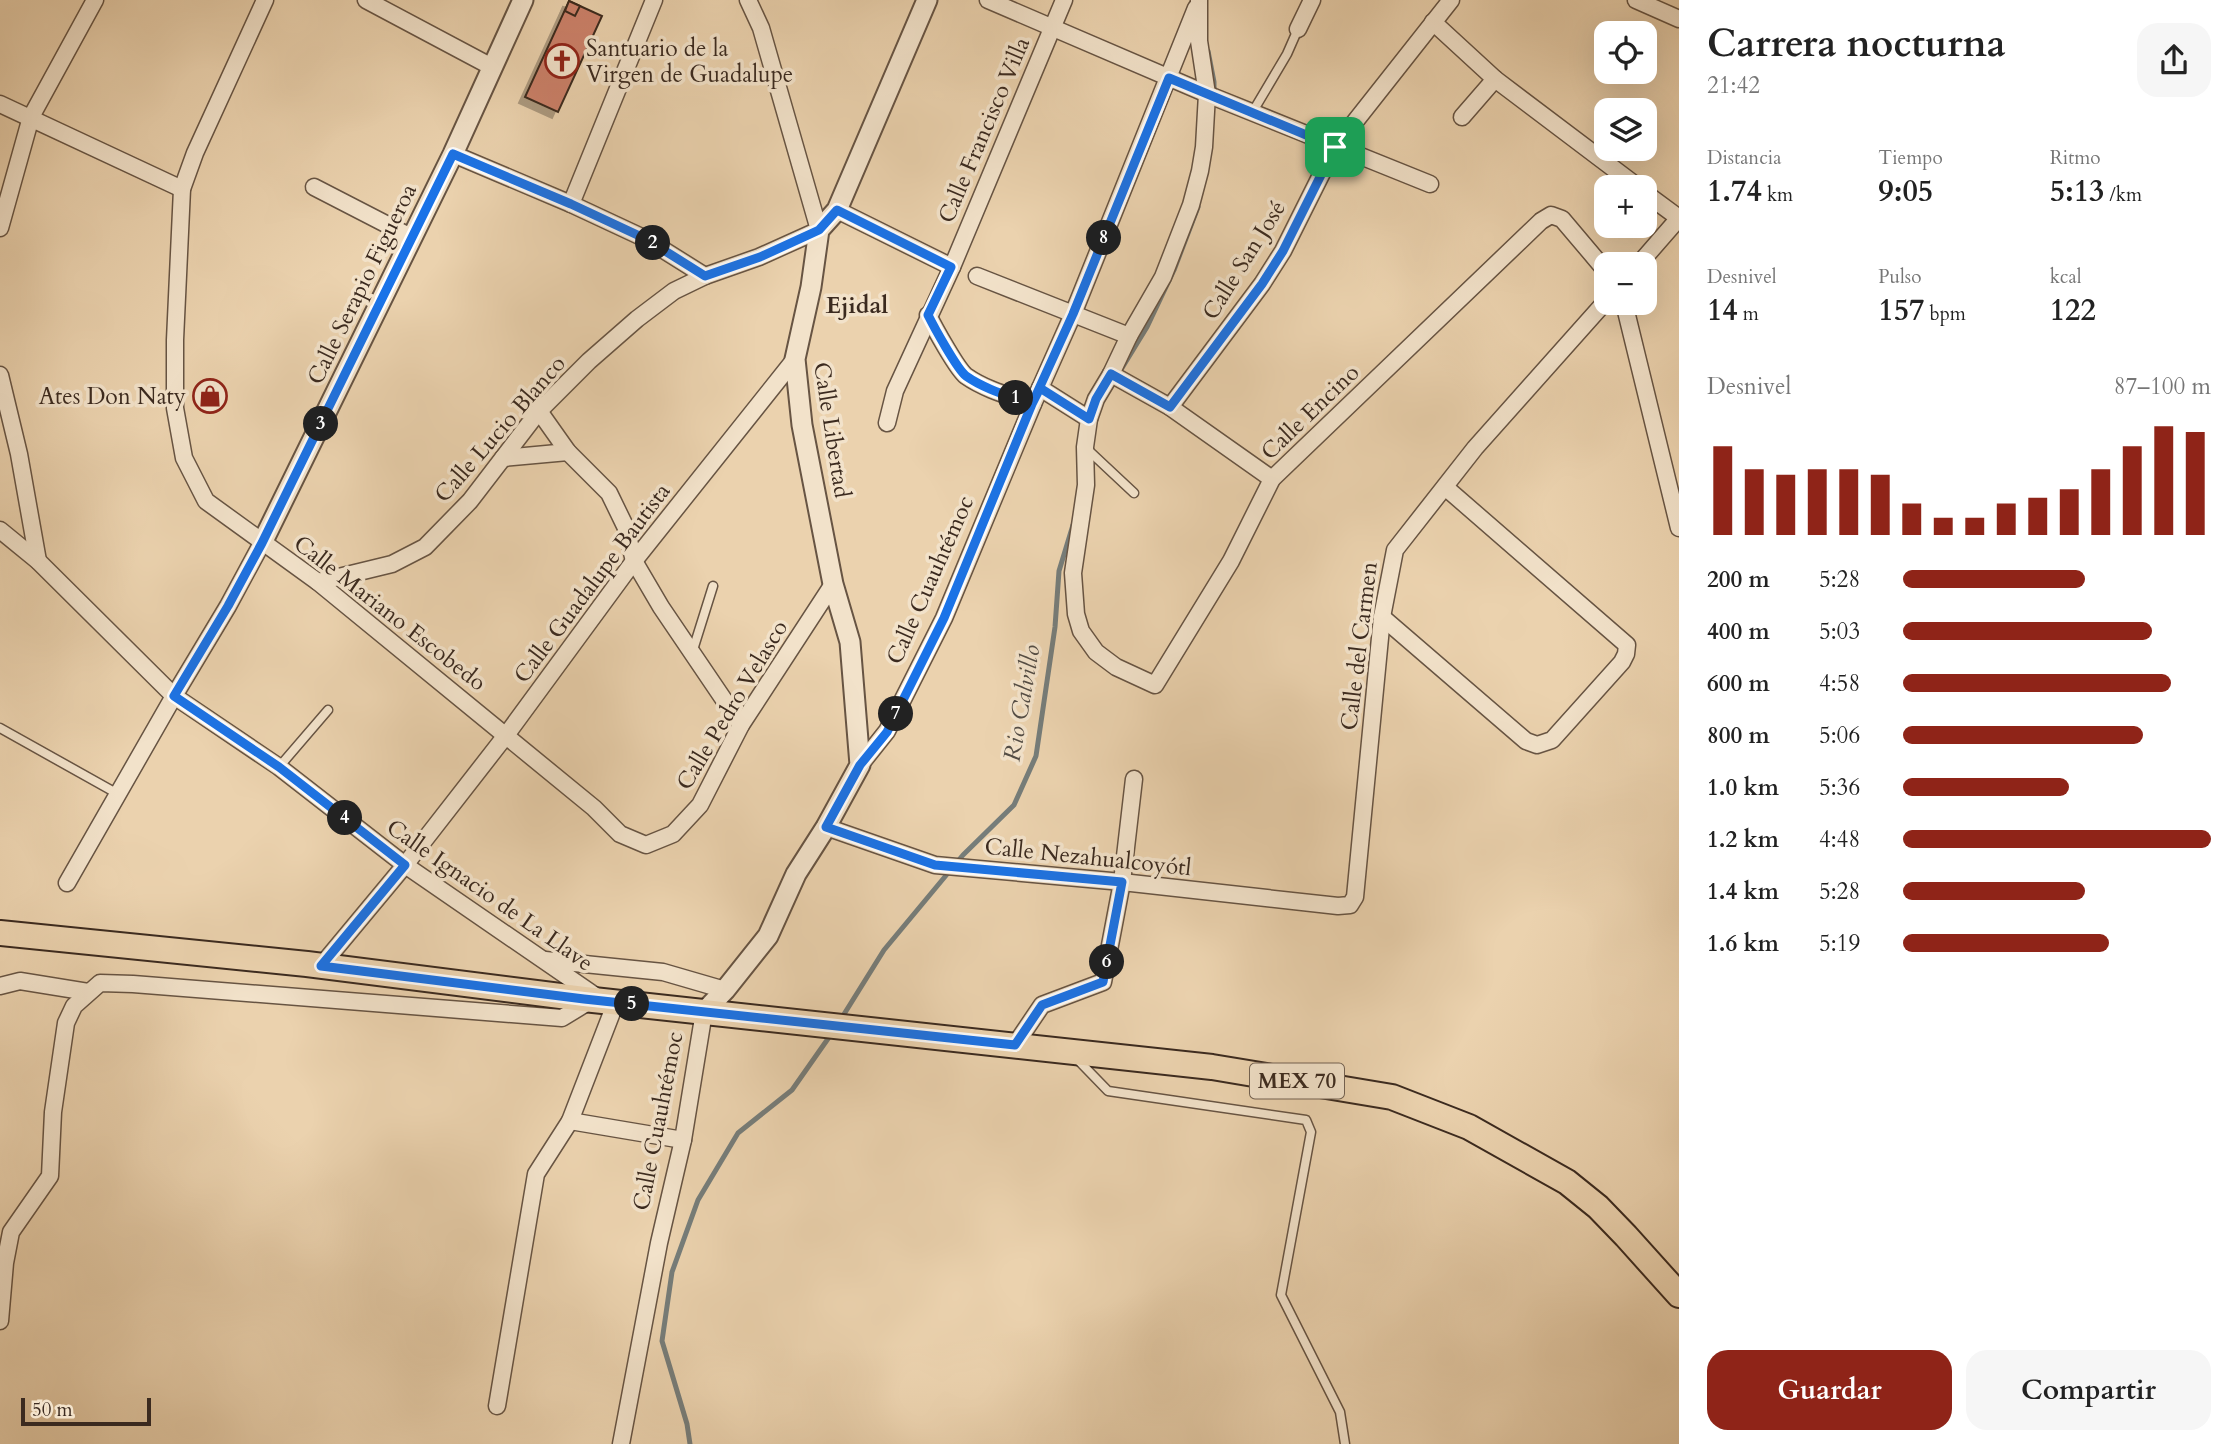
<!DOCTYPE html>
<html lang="es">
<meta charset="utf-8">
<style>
:root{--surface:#fff;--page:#f6f6f6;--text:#222;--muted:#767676;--accent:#8f2418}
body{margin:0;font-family:Cardo,serif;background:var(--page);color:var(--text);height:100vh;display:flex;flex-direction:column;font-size:26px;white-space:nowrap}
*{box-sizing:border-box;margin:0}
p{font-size:23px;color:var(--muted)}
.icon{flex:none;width:38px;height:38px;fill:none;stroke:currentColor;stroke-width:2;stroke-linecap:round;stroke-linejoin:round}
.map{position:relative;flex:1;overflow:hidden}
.details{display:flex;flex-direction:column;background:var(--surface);width:560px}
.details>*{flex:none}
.buttons{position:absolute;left:1594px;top:21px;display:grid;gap:14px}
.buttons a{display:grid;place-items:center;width:63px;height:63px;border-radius:14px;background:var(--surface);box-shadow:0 7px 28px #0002;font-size:35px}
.scale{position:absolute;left:21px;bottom:18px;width:130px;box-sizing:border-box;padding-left:7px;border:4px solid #3b2a1f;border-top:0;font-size:19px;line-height:24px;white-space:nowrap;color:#3b2a1f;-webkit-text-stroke:5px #f2e2ca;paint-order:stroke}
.pin{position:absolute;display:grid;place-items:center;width:60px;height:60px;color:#fff;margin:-30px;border-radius:14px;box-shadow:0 4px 10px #0006}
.km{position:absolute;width:35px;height:35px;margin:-18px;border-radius:50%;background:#222;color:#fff;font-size:19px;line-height:35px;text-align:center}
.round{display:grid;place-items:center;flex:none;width:74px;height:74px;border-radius:21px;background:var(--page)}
.summary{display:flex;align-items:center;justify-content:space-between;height:119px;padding:0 28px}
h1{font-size:38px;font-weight:600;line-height:52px}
.figures{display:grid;grid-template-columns:repeat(3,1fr);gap:10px;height:119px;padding:7px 28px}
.figures div{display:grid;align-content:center}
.figures b{font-size:30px;font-weight:600}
.figures small{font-size:19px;font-weight:400}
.figures p{font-size:19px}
.chart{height:196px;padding:14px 28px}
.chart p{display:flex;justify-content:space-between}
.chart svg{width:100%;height:126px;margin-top:7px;stroke:var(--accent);stroke-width:6}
.button{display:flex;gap:14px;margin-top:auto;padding:14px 28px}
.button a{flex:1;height:80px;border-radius:21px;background:var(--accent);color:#fff;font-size:28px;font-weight:600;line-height:80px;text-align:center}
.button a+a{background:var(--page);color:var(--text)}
ul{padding:0 28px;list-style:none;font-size:23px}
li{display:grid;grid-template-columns:112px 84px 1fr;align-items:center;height:52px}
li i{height:18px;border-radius:9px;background:var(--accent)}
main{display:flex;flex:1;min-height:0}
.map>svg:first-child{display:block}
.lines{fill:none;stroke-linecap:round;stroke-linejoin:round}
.stream{stroke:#767d7a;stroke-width:5}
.building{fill:#cc816b;stroke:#3b2a1f;stroke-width:2;filter:url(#shadow)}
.service-casing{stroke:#675443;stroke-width:11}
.minor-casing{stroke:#675443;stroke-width:19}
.tertiary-casing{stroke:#675443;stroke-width:23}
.primary-casing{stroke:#3b2a1f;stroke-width:28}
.service{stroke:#f2e2ca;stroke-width:8}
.minor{stroke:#f2e2ca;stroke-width:16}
.tertiary{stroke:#f2e2ca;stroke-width:19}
.primary{stroke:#ebd2ae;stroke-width:24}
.route-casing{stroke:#fff;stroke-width:14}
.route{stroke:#1a73e8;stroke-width:9}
.labels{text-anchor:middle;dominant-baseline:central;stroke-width:7;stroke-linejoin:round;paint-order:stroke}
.shield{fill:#f2e2ca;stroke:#726152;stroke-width:2}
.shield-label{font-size:21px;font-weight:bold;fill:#3b2a1f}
.poi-label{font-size:23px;fill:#3b2a1f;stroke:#f2e2ca;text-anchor:start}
.street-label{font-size:23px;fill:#3b2a1f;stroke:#f2e2ca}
.neighbourhood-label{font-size:24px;font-weight:bold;fill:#3b2a1f;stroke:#f2e2ca}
.water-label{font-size:24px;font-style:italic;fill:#544d45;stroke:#f2e2ca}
</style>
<main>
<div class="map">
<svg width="1679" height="1444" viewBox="0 0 1679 1444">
<defs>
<filter id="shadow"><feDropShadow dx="-6" dy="6" stdDeviation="0" flood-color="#0004"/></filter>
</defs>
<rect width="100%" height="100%" fill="#ebd2ae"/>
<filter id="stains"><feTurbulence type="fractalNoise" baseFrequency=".00286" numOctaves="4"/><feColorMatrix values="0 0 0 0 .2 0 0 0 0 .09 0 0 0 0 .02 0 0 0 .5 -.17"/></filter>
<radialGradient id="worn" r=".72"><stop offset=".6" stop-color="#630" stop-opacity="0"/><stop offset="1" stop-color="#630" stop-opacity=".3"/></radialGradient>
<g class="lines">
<g class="stream">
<path d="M 1208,51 L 1214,82 L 1214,94"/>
<path d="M 1122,368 L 1147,327 L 1174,270 L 1198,207"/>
<path d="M 841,1019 L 884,950 L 963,855 L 1014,805 L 1036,756 L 1055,627 L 1059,571 L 1073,525"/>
<path d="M 690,1444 L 687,1424 L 662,1341 L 672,1272 L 698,1200 L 738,1133 L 792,1090 L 832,1033"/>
</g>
</g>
<g class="building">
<path d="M 569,1 L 602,16 L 558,112 L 525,97 Z"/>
<path d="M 569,1 L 580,6 L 575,16 L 565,11 Z"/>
</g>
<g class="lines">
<g class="service-casing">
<g id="service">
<path d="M 1252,113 L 1287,54 L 1298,29"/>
<path d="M 1087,449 L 1134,493"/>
<path d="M 692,653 L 713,586"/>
<path d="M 0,728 L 118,794"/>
<path d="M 279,767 L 328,710"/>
<path d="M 1076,1058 L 1108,1091 L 1306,1120 L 1311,1132 L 1281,1295 L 1340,1412 L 1345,1444"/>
</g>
</g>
<g class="minor-casing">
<g id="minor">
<path d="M 265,0 L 195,153 L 182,189 L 175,340 L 175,408 L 184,458 L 206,501 L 318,582 L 594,808 L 620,834 L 646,845 L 673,834 L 700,805 L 741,725 L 833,584"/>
<path d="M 366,0 L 492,67"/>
<path d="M 988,0 L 1214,97 L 1430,184"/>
<path d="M 1199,0 L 1199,41 L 1207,94 L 1204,147 L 1200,171 L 1191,205 L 1163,277 L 1129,336 L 1111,374 L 1096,399 L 1089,419 L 1085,447 L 1086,485 L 1073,573 L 1076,614 L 1081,631 L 1096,652 L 1116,667 L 1155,685 L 1231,561 L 1272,479 L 1541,221 L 1551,215 L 1562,219 L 1606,271"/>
<path d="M 1636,0 L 1679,19"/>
<path d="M 1433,22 L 1495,79 L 1638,187"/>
<path d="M 1298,29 L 1312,0"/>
<path d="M 0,104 L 182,189"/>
<path d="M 1462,117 L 1495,79"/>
<path d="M 453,154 L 571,204 L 646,239 L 705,276"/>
<path d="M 314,187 L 411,237"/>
<path d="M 1645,193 L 1679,218"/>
<path d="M 571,204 L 654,0"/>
<path d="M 837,210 L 952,267"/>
<path d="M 0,228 L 31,117 L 95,0"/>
<path d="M 1639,264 L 1679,218"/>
<path d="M 977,276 L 1129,336"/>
<path d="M 1624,303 L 1679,528"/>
<path d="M 928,315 C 934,327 957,369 966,376 C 986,390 1010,396 1033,404"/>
<path d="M 1111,374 L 1170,407 L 1272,479"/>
<path d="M 0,375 L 19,454 L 38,561"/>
<path d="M 1040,388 L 1089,419"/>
<path d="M 1170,407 L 1262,284 L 1283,251 L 1335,147 L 1451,0"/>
<path d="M 539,411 L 568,452 L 609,493 L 626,528 L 634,561 L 661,607 L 741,725"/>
<path d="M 887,423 L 895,391 L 952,267 L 1064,0"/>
<path d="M 503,458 L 568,452"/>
<path d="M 0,530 L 38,561 L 174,696 L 279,767 L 405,865 L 597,997"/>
<path d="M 318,582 L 392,564 L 425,547 L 470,501 L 539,411 L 589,361 L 637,319 L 674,291 L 705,276 L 759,257 L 819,230 L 761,28 L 748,0"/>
<path d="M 1382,617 L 1526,741 L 1537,745 L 1552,740 L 1622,662 L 1626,654 L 1627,645 L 1445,487"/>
<path d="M 860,765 L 887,731 L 944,618 L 1033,404 L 1073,314 L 1196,8"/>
<path d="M 826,827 L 935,865 L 1122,882 L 1338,906 L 1350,905 L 1355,897 L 1382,617 L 1395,550 L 1475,448 L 1606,301"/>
<path d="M 67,883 L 174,696 L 228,606 L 262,543"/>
<path d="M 545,960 L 663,972 L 725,990"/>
<path d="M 321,966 L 405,865 L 507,734 L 634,561 L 795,359"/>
<path d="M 0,986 L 20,981 L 88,992"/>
<path d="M 1015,1045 L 1042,1005 L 1103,982 L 1122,882 L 1134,779"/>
<path d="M 570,1121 L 683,1140"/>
<path d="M 0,1321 L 5,1263 L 11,1232 L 50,1176 L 53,1112 L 66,1023 L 74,1006 L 100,983 L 133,984 L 562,1018 L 593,999"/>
<path d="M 497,1406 L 536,1174 L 570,1121 L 616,1002"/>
<path d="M 621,1444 L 659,1243 L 683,1140 L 704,1012"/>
</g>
</g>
<g class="tertiary-casing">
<g id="tertiary">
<path d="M 262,543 L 453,154 L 523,0"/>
<path d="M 704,1012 L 725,990 L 768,936 L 796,874 L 826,827 L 860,765 L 850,642 L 833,584 L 802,425 L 795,359 L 811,287 L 819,230 L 837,210 L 927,0"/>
</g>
</g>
<g class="primary-casing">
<path id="primary" d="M 0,933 L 307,964 L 584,999 L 1212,1067 L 1392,1097 L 1469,1127 L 1567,1182 L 1598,1207 L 1626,1236 L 1679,1295"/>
</g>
<use href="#service" class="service"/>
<use href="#minor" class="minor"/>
<use href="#tertiary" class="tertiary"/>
<use href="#primary" class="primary"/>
</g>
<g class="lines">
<g class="route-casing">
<path id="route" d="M 1335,147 L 1283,251 L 1262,284 L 1170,407 L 1111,374 L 1096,399 L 1089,419 L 1040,388 L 1032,404 C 1010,396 986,390 966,376 C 957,369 934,327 928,315 L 951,267 L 837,210 L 819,230 L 760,257 L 705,276 L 646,239 L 571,204 L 453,154 L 262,543 L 228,606 L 174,696 L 279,767 L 405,865 L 321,966 L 584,999 L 1015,1045 L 1042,1005 L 1103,982 L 1122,882 L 935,865 L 826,827 L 860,765 L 887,732 L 944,618 L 1032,404 L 1073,314 L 1169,78 L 1335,147"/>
</g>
<use href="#route" class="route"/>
</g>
<defs>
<g id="church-ring" transform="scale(1.75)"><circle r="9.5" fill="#f2e2ca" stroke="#8f2418" stroke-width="1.5"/><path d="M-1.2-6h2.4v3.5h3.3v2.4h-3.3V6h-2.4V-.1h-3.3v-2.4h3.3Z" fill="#8f2418"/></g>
<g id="shop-ring" transform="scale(1.75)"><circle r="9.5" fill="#f2e2ca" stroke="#8f2418" stroke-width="1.5"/><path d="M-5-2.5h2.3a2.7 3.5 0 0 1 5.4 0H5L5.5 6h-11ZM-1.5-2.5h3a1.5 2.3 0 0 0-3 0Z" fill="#8f2418"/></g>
</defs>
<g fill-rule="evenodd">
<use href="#church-ring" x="562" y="61"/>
<use href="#shop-ring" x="210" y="396"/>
</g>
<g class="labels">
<rect class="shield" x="1250" y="1063.5" width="94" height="35" rx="5"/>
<g class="shield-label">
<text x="1297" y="1081">MEX 70</text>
</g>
<g class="poi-label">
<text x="586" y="48">Santuario de la<tspan x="586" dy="26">Virgen de Guadalupe</tspan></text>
<text x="186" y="396" text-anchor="end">Ates Don Naty</text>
</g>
<g class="street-label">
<text transform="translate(984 130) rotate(-67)">Calle Francisco Villa</text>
<text transform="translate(1244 260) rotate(-58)">Calle San José</text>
<text transform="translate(362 284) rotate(-64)">Calle Serapio Figueroa</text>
<text transform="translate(1310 412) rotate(-44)">Calle Encino</text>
<text transform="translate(500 429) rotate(-49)">Calle Lucio Blanco</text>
<text transform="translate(832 430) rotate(81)">Calle Libertad</text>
<text transform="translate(930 580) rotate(-66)">Calle Cuauhtémoc</text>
<text transform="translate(592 583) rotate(-53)">Calle Guadalupe Bautista</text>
<text transform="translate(390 613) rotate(38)">Calle Mariano Escobedo</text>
<text transform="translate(1359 646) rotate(-83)">Calle del Carmen</text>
<text transform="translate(732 705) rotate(-59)">Calle Pedro Velasco</text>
<text transform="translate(1088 857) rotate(6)">Calle Nezahualcoyótl</text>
<text transform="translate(490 895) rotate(35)">Calle Ignacio de La Llave</text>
<text transform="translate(658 1121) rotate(-79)">Calle Cuauhtémoc</text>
</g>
<g class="neighbourhood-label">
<text x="857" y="305">Ejidal</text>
</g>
<g class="water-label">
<text transform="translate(1022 703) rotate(-80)">Rio Calvillo</text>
</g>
</g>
<rect width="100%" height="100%" filter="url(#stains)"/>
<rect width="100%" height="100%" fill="url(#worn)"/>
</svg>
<div class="buttons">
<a><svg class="icon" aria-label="locate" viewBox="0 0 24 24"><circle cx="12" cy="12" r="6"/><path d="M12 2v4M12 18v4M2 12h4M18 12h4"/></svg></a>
<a><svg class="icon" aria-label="layers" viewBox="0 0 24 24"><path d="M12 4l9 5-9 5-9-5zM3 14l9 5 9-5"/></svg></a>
<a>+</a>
<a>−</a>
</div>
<div class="scale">50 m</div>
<div class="pin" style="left:1335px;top:147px;background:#1e9e55"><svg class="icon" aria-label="arrive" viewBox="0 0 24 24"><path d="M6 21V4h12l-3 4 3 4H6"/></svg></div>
<b class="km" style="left:1016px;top:398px">1</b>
<b class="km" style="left:653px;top:243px">2</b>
<b class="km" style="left:321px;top:424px">3</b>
<b class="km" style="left:345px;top:818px">4</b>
<b class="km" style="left:632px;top:1004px">5</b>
<b class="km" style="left:1107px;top:962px">6</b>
<b class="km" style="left:896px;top:714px">7</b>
<b class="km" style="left:1104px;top:238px">8</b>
</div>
<section class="details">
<div class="summary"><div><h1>Carrera nocturna</h1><p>21:42</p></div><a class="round"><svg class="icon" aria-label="share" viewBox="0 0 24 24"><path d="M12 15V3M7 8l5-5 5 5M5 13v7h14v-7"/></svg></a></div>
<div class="figures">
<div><p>Distancia</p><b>1.74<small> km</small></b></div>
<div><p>Tiempo</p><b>9:05</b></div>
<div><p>Ritmo</p><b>5:13<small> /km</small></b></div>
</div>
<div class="figures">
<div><p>Desnivel</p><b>14<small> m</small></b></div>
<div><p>Pulso</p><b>157<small> bpm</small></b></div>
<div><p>kcal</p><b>122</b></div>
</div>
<div class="chart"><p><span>Desnivel</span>87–100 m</p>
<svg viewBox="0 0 160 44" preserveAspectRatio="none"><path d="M5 44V13M15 44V21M25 44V23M35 44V21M45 44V21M55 44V23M65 44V33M75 44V38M85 44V38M95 44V33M105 44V31M115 44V28M125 44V21M135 44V13M145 44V6M155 44V8"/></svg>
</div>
<ul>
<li><b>200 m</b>5:28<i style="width:59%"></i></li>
<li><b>400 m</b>5:03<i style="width:81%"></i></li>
<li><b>600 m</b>4:58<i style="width:87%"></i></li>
<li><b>800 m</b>5:06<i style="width:78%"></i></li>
<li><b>1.0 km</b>5:36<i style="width:54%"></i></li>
<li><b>1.2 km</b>4:48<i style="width:100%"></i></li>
<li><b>1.4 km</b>5:28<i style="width:59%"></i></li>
<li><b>1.6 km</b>5:19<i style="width:67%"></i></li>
</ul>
<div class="button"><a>Guardar</a><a>Compartir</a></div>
</section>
</main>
